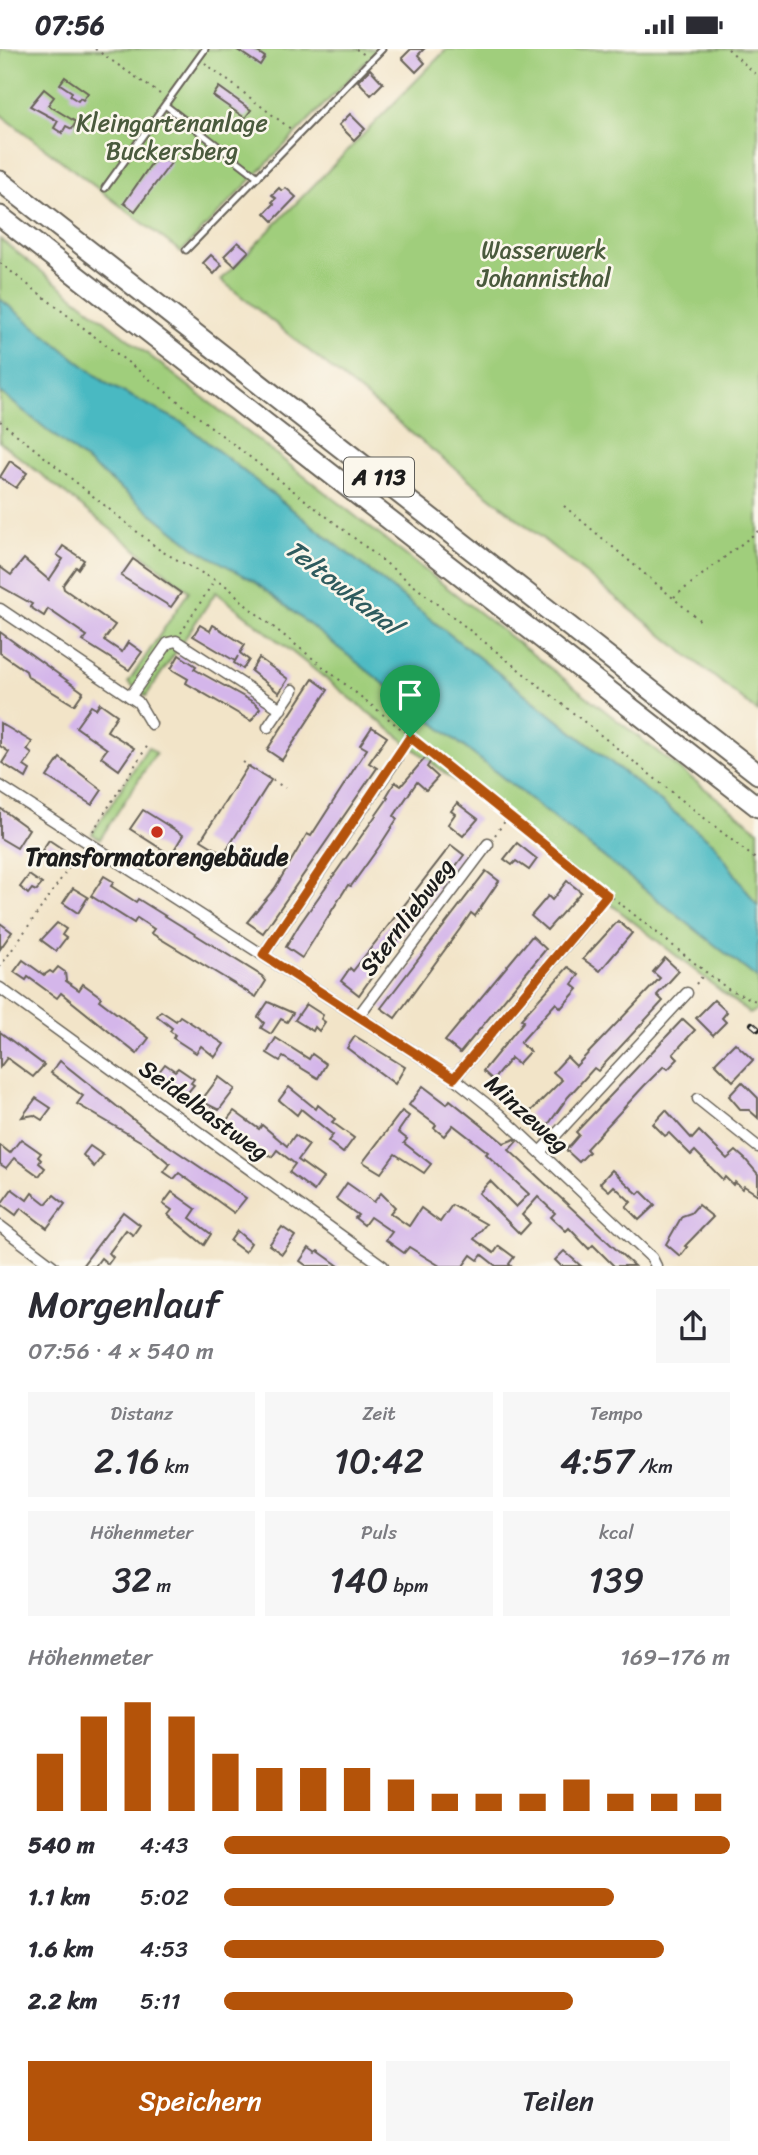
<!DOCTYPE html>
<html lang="de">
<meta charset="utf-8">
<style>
:root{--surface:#fff;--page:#f7f7f7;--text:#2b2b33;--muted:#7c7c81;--accent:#b45309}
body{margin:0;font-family:Sriracha,sans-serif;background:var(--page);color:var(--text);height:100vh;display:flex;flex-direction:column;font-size:26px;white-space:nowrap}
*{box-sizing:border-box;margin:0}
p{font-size:23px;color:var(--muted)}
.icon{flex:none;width:38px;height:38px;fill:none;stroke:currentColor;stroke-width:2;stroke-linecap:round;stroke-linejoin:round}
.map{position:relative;height:1217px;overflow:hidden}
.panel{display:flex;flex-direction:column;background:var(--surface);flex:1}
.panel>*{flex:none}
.pin{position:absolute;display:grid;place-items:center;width:60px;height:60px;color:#fff;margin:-72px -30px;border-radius:50% 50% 50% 0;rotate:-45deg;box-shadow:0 0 7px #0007}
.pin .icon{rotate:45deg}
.round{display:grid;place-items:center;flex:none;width:74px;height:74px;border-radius:0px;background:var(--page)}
.overview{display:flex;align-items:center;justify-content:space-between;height:119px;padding:0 28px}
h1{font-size:38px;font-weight:600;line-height:52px}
.figures{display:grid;grid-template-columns:repeat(3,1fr);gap:10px;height:119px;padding:7px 28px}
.figures div{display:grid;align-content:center;border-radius:0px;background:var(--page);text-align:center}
.figures b{font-size:35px;font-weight:600}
.figures small{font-size:19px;font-weight:400}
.figures p{font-size:19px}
.chart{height:196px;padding:14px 28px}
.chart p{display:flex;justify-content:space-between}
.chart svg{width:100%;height:126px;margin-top:7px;stroke:var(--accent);stroke-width:6}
.cta{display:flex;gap:14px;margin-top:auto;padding:14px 28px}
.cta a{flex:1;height:80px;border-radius:0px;background:var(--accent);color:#fff;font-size:28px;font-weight:600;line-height:80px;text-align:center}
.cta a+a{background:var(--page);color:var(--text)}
ul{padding:0 28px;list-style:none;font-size:23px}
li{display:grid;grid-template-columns:112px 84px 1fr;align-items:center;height:52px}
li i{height:18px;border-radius:9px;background:var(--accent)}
.status{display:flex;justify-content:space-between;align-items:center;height:49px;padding:0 35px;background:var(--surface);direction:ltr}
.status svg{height:19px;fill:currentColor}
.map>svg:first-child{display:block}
.green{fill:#a0ce7b;stroke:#5e754c;stroke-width:2}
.water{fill:#4ab9c2;stroke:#336a6f;stroke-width:2}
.building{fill:#d4b6ea}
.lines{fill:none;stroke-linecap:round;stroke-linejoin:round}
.lane-casing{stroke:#676258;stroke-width:9}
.street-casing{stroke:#676258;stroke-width:13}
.highway-casing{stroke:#676258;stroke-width:23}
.path{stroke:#676258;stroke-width:2;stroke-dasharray:2 5;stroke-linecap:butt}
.lane{stroke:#fff;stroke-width:5}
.street{stroke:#fff;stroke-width:10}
.highway{stroke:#fff;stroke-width:19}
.rail-casing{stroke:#1c1c1c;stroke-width:6}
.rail{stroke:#fbf7ec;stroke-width:3.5;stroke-dasharray:10;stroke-linecap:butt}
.route-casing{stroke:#fff;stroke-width:14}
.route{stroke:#b45309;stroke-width:9}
.poi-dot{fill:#c8321e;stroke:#fbf7ec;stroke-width:2.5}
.labels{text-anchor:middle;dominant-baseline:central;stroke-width:5;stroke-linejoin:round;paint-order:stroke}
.shield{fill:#fbf7ec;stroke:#5f5e5a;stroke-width:2}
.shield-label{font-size:23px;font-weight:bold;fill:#1c1c1c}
.park-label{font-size:24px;fill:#4a5a3d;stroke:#fbf7ec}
.poi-label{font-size:24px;font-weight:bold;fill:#1c1c1c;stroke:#fbf7ec}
.street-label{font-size:24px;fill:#1c1c1c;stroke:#fbf7ec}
.water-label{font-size:26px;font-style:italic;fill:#2e5b5e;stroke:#fbf7ec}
</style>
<div class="status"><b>07:56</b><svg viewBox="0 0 49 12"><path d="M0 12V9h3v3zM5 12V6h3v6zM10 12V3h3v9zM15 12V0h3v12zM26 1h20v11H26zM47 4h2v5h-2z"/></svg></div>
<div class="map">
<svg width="758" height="1217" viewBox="0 0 758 1217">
<rect width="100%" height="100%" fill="#fbf7ec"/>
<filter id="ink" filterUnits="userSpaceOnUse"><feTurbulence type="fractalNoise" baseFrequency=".0143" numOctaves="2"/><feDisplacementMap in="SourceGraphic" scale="14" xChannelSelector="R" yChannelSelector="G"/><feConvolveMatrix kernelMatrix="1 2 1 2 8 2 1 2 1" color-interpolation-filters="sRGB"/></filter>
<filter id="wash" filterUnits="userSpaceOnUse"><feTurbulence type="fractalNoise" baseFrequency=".00686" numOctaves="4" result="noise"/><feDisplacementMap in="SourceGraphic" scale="28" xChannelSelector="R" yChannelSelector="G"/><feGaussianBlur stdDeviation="1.57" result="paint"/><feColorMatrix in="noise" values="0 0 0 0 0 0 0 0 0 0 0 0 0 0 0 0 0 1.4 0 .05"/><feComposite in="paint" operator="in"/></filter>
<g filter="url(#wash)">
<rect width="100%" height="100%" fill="#f2e4c8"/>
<g class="green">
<path d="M 0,0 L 378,0 L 181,203 L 0,65 Z"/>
<path d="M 447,0 L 758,0 L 758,663 L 221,231 Z"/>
<path d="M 0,190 L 758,781 L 758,858 L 714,795 L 183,374 L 107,335 L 0,250 Z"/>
<path d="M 0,343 L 195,499 L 254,532 L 758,930 L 758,960 L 750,965 L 216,543 L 146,647 L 128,634 L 189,542 L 0,393 Z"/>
<path d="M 148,698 L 156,704 L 100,790 L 92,785 Z"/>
</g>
<path class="water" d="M 0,250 L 107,335 L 183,374 L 714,795 L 758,858 L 758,930 L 254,532 L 195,499 L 0,343 Z"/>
<g id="blocks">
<g class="building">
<path d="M 236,0 L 253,0 L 265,8 L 260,16 Z"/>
<path d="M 411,0 L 424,0 L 418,6 L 425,14 L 416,23 L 402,9 Z"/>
<path d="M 370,20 L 383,34 L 371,46 L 358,32 Z"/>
<path d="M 65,28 L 88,44 L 83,51 L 80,49 L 78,52 L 70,47 L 72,43 L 60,35 Z"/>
<path d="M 219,38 L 251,61 L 245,69 L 213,47 Z"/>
<path d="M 44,40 L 54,48 L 48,56 L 76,73 L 72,80 L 66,77 L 62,84 L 54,79 L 58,72 L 30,57 Z"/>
<path d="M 350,65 L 365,80 L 354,91 L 339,76 Z"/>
<path d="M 158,105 L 171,114 L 135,162 L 124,154 Z"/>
<path d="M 279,139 L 282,142 L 286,139 L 296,148 L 273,172 L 265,164 L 274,155 L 272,153 L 276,149 L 272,146 Z"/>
<path d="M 238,193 L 249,202 L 235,217 L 224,207 Z"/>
<path d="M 211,206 L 222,216 L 214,225 L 203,214 Z"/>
<path d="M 10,412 L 27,424 L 16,439 L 0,428 Z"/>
<path d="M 63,497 L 84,511 L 78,520 L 76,518 L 63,536 L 64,540 L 115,576 L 104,591 L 122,603 L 128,593 L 142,603 L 129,621 L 83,592 L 87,587 L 48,560 L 44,567 L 30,558 L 32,555 L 0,537 L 0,518 L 11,526 L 24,510 L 49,531 L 63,510 L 57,506 Z"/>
<path d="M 133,510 L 181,544 L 171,558 L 121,527 Z"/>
<path d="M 200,576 L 210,582 L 213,576 L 245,596 L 240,604 L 249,611 L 243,620 L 234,614 L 238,607 L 235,612 L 193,587 Z"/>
<path d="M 0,583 L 83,643 L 74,656 L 28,628 L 26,622 L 0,604 Z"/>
<path d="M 179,606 L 196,617 L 194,620 L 255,654 L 260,659 L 251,672 L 186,634 L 188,630 L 171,620 Z"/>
<path d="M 259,609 L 288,630 L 279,644 L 251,622 Z"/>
<path d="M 313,630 L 328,641 L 282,711 L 267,701 Z"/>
<path d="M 100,654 L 117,666 L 107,682 L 134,699 L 119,721 L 101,708 L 107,700 L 76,678 L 91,657 L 96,660 Z"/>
<path d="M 0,674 L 32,693 L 27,701 L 32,705 L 24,717 L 30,721 L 26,729 L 2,714 L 9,703 L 0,697 Z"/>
<path d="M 372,678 L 387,688 L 369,714 L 377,719 L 263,884 L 247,873 L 275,839 L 307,785 L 311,787 L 367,700 L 360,696 Z"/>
<path d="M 426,708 L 431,712 L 427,718 L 438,728 L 426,741 L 417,733 L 394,767 L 397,770 L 379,798 L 351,837 L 348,836 L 302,909 L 286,898 L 299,876 L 388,749 L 386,748 L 395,733 L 401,737 Z"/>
<path d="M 60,709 L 102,741 L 92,756 L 47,728 Z"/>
<path d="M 248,717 L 271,731 L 224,805 L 201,791 Z"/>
<path d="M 457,754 L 478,770 L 463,787 L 448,775 L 455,765 L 451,762 Z"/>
<path d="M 0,759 L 29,780 L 17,799 L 0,789 Z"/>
<path d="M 143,761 L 183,786 L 171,806 L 130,780 Z"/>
<path d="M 49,791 L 64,801 L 58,811 L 41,803 Z"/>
<path d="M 517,794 L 537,810 L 529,821 L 516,812 L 512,816 L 504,810 Z"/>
<path d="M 451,796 L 464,806 L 417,869 L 415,867 L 359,946 L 341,932 L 350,919 L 353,922 Z"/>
<path d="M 486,822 L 499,832 L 475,867 L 471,864 L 460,880 L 395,969 L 381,959 Z"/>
<path d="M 29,826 L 42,835 L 36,842 L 32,840 L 28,845 L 20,838 Z"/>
<path d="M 104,827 L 114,833 L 111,837 L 136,853 L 138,850 L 262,927 L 266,932 L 256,948 L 151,884 L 154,880 L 137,869 L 134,874 L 91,847 Z"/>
<path d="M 567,832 L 581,843 L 547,881 L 531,867 L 548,847 L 552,851 Z"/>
<path d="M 73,839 L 88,848 L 78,864 L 63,854 Z"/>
<path d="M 618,872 L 632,884 L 600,922 L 583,910 Z"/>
<path d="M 0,874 L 12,883 L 0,900 Z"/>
<path d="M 57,874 L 66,880 L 62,886 L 66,889 L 56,902 L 41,891 Z"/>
<path d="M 532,887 L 546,900 L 460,1004 L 445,992 Z"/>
<path d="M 665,909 L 679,922 L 657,946 L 663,952 L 598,1022 L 594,1019 L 568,1048 L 545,1080 L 528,1065 L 562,1031 L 553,1023 L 567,1008 L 576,1017 L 660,929 L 653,923 Z"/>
<path d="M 23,911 L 44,926 L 50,922 L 53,924 L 58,918 L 65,923 L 66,932 L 79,941 L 83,935 L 101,948 L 99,951 L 149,989 L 137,1005 L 61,944 L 57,949 L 28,928 L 26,931 L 14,923 Z"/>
<path d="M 568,918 L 579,926 L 572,935 L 578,940 L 561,959 L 556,954 L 520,994 L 530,1002 L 518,1015 L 511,1009 L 493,1031 L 483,1022 L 524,972 L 521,970 Z"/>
<path d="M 714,951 L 727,963 L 722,969 L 726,973 L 713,986 L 696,969 Z"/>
<path d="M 268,953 L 293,964 L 287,973 L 281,970 L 271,985 L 261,979 L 264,974 L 258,968 Z"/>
<path d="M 306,955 L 323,966 L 321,970 L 325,973 L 319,982 L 315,978 L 313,982 L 295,971 Z"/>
<path d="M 161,962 L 176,972 L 180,967 L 224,995 L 215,1008 L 201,997 L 196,1004 L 173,989 L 175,986 L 170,982 L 172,979 L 157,967 Z"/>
<path d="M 683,970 L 695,981 L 673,1005 L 678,1010 L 668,1020 L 664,1017 L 644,1037 L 586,1100 L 589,1103 L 579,1113 L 566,1101 L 579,1086 L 576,1083 Z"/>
<path d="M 0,983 L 44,1016 L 33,1028 L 7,1009 L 0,1018 Z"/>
<path d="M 355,987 L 405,1018 L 395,1035 L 347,999 Z"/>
<path d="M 276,989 L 309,1010 L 312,1005 L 326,1015 L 318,1029 L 283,1008 L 280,1012 L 267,1004 Z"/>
<path d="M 735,994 L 753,1011 L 733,1032 L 715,1014 Z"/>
<path d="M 60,1012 L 154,1087 L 246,1149 L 234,1164 L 179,1124 L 174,1130 L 164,1123 L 170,1115 L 147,1096 L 77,1055 L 83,1047 L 51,1024 Z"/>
<path d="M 165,1015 L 175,1022 L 178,1019 L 194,1030 L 191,1034 L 194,1036 L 184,1048 L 155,1028 Z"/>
<path d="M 219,1028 L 235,1040 L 219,1061 L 201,1052 Z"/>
<path d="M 742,1033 L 758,1049 L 758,1069 L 749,1061 L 741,1061 L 729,1047 Z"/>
<path d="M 423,1037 L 447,1055 L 450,1051 L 504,1094 L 515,1090 L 517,1092 L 509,1101 L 634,1217 L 614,1217 L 593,1196 L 589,1200 L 569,1179 L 566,1182 L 551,1168 L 555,1164 L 538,1148 L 522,1166 L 530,1174 L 520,1185 L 479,1144 L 490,1132 L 516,1158 L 529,1145 L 486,1105 L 488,1103 L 453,1076 L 444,1087 L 434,1079 L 436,1076 L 409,1056 Z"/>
<path d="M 289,1038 L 316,1060 L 318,1056 L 335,1070 L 332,1073 L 354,1089 L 343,1104 L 328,1092 L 333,1086 L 301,1060 L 297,1066 L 279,1051 Z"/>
<path d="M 36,1049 L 51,1059 L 42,1071 L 34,1066 L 22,1068 Z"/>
<path d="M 666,1061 L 692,1090 L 699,1082 L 727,1110 L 736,1102 L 745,1110 L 758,1125 L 758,1146 L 744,1137 L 742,1140 L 735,1133 L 733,1136 L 725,1128 L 723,1131 L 695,1102 L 691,1106 L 669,1084 L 665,1087 L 653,1075 Z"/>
<path d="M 234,1062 L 259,1080 L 262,1076 L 287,1097 L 295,1086 L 309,1096 L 298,1111 L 323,1129 L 314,1142 L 289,1123 L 295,1115 L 277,1101 L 272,1108 L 223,1076 Z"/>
<path d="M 402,1062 L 409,1067 L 398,1083 L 407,1090 L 404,1094 L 431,1115 L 424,1124 L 395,1105 L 381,1124 L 363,1113 Z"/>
<path d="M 21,1090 L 41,1104 L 38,1108 L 41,1111 L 39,1114 L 45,1119 L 39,1127 L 14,1109 L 6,1119 L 0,1115 L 0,1096 L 10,1104 Z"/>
<path d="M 90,1097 L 103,1106 L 94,1118 L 83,1106 Z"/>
<path d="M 612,1121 L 638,1145 L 641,1142 L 655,1156 L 639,1171 L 626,1158 L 631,1153 L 614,1137 L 609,1142 L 600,1134 Z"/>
<path d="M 347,1134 L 374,1153 L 381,1144 L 395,1158 L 390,1164 L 409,1177 L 421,1159 L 440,1173 L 452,1156 L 486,1175 L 474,1190 L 494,1204 L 499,1197 L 514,1208 L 509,1215 L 511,1217 L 496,1217 L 482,1206 L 478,1211 L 471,1206 L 463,1217 L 440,1217 L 409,1198 L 404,1204 L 386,1191 L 392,1183 L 370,1168 L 364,1176 L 355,1169 L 358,1166 L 336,1150 Z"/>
<path d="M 12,1140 L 27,1151 L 32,1144 L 46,1155 L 54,1146 L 65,1155 L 47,1179 L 21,1159 L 16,1166 L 1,1155 Z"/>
<path d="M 172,1143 L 196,1160 L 190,1169 L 211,1185 L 204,1196 L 168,1166 L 172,1161 L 163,1155 Z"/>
<path d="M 698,1156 L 713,1168 L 685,1197 L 687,1198 L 680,1207 L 666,1195 L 682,1167 L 691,1164 Z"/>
<path d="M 123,1163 L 140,1176 L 133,1186 L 126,1181 L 109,1204 L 113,1208 L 108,1215 L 101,1209 L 95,1217 L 82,1217 Z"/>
<path d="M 282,1178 L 295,1187 L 282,1205 L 269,1196 Z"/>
<path d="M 237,1182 L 251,1194 L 245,1203 L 230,1192 Z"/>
<path d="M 309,1199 L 316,1204 L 318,1202 L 339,1217 L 307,1217 L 300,1212 Z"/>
<path d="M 564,1202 L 581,1217 L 561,1217 L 555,1211 Z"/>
</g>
</g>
</g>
<g filter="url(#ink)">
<use href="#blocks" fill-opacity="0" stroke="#676258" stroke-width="2"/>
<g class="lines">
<g class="lane-casing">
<g id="lane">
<path d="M 165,56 L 258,128"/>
<path d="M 105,139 L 205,0"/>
<path d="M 186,201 L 382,0"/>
</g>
</g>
<g class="street-casing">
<g id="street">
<path d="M 0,560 L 138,653 L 151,675"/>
<path d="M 130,648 L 168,594 L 176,592 L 281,660"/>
<path d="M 268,678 L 293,641"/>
<path d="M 0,737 L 454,1029 L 499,1065 L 652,1209 L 656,1217"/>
<path d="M 263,906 L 397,709"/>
<path d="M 0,939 L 383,1217"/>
<path d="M 359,966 L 488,795"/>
<path d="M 454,1029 L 589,868"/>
<path d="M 698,1050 L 758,1098"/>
<path d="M 540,1103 L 687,944"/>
<path d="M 0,1177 L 53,1217"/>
</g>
</g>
<g class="highway-casing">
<g id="highway">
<path d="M 0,132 L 758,725"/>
<path d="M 0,167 L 758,758"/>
</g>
</g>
<g class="path">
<path d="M 95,0 L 160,45"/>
<path d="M 356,0 L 365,6"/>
<path d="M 728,0 L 758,27"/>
<path d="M 205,14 L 292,81"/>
<path d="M 0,214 L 367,499 L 758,812"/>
<path d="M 0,372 L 161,502 L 228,538 L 247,557 L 706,923 L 728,940 L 758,953"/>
<path d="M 564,457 L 703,574"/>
<path d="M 674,548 L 758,482"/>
<path d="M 181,584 L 214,532"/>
<path d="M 403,699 L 409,689"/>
<path d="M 243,713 L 285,739"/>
<path d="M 93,782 L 148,696"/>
<path d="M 495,786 L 508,768"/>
<path d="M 597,859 L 606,847"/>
<path d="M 0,918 L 79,804"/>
<path d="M 696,935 L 705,924"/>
</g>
<use href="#lane" class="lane"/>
<use href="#street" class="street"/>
<use href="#highway" class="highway"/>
<g class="rail-casing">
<path id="rail" d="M 752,975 L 758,980"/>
</g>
<use href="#rail" class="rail"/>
</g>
</g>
<g class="lines" filter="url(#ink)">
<g class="route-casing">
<path id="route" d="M 410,688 L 607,846 L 454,1029 L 263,906 Z"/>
</g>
<use href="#route" class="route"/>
</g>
<circle class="poi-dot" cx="157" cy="783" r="7"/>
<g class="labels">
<rect class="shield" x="344" y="408.5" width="70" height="39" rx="5"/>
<g class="shield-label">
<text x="379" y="428">A 113</text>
</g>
<g class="park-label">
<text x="172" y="74">Kleingartenanlage<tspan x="172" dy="28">Buckersberg</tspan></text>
<text x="544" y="201">Wasserwerk<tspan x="544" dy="28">Johannisthal</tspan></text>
</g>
<g class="poi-label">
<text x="157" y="808">Transformatorengebäude</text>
</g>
<g class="street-label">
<text transform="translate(407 868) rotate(-53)">Sternliebweg</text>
<text transform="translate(204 1061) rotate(36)">Seidelbastweg</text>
<text transform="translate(527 1065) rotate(42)">Minzeweg</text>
</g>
<g class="water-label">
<text transform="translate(343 538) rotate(38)">Teltowkanal</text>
</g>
</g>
</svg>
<div class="pin" style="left:410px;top:688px;background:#1e9e55"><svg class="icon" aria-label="arrive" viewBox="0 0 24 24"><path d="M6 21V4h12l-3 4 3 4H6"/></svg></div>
</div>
<section class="panel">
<div class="overview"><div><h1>Morgenlauf</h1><p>07:56 · 4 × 540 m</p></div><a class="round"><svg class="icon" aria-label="share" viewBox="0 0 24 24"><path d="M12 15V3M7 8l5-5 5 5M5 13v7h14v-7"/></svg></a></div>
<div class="figures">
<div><p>Distanz</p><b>2.16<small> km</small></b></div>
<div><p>Zeit</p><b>10:42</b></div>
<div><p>Tempo</p><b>4:57<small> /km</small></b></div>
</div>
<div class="figures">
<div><p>Höhenmeter</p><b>32<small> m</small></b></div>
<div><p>Puls</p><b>140<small> bpm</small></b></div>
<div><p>kcal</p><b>139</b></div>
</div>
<div class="chart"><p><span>Höhenmeter</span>169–176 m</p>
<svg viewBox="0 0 160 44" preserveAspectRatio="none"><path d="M5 44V24M15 44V11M25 44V6M35 44V11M45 44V24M55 44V29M65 44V29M75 44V29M85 44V33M95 44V38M105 44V38M115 44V38M125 44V33M135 44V38M145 44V38M155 44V38"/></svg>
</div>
<ul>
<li><b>540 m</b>4:43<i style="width:100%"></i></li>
<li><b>1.1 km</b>5:02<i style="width:77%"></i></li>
<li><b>1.6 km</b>4:53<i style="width:87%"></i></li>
<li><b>2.2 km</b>5:11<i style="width:69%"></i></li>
</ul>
<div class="cta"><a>Speichern</a><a>Teilen</a></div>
</section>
